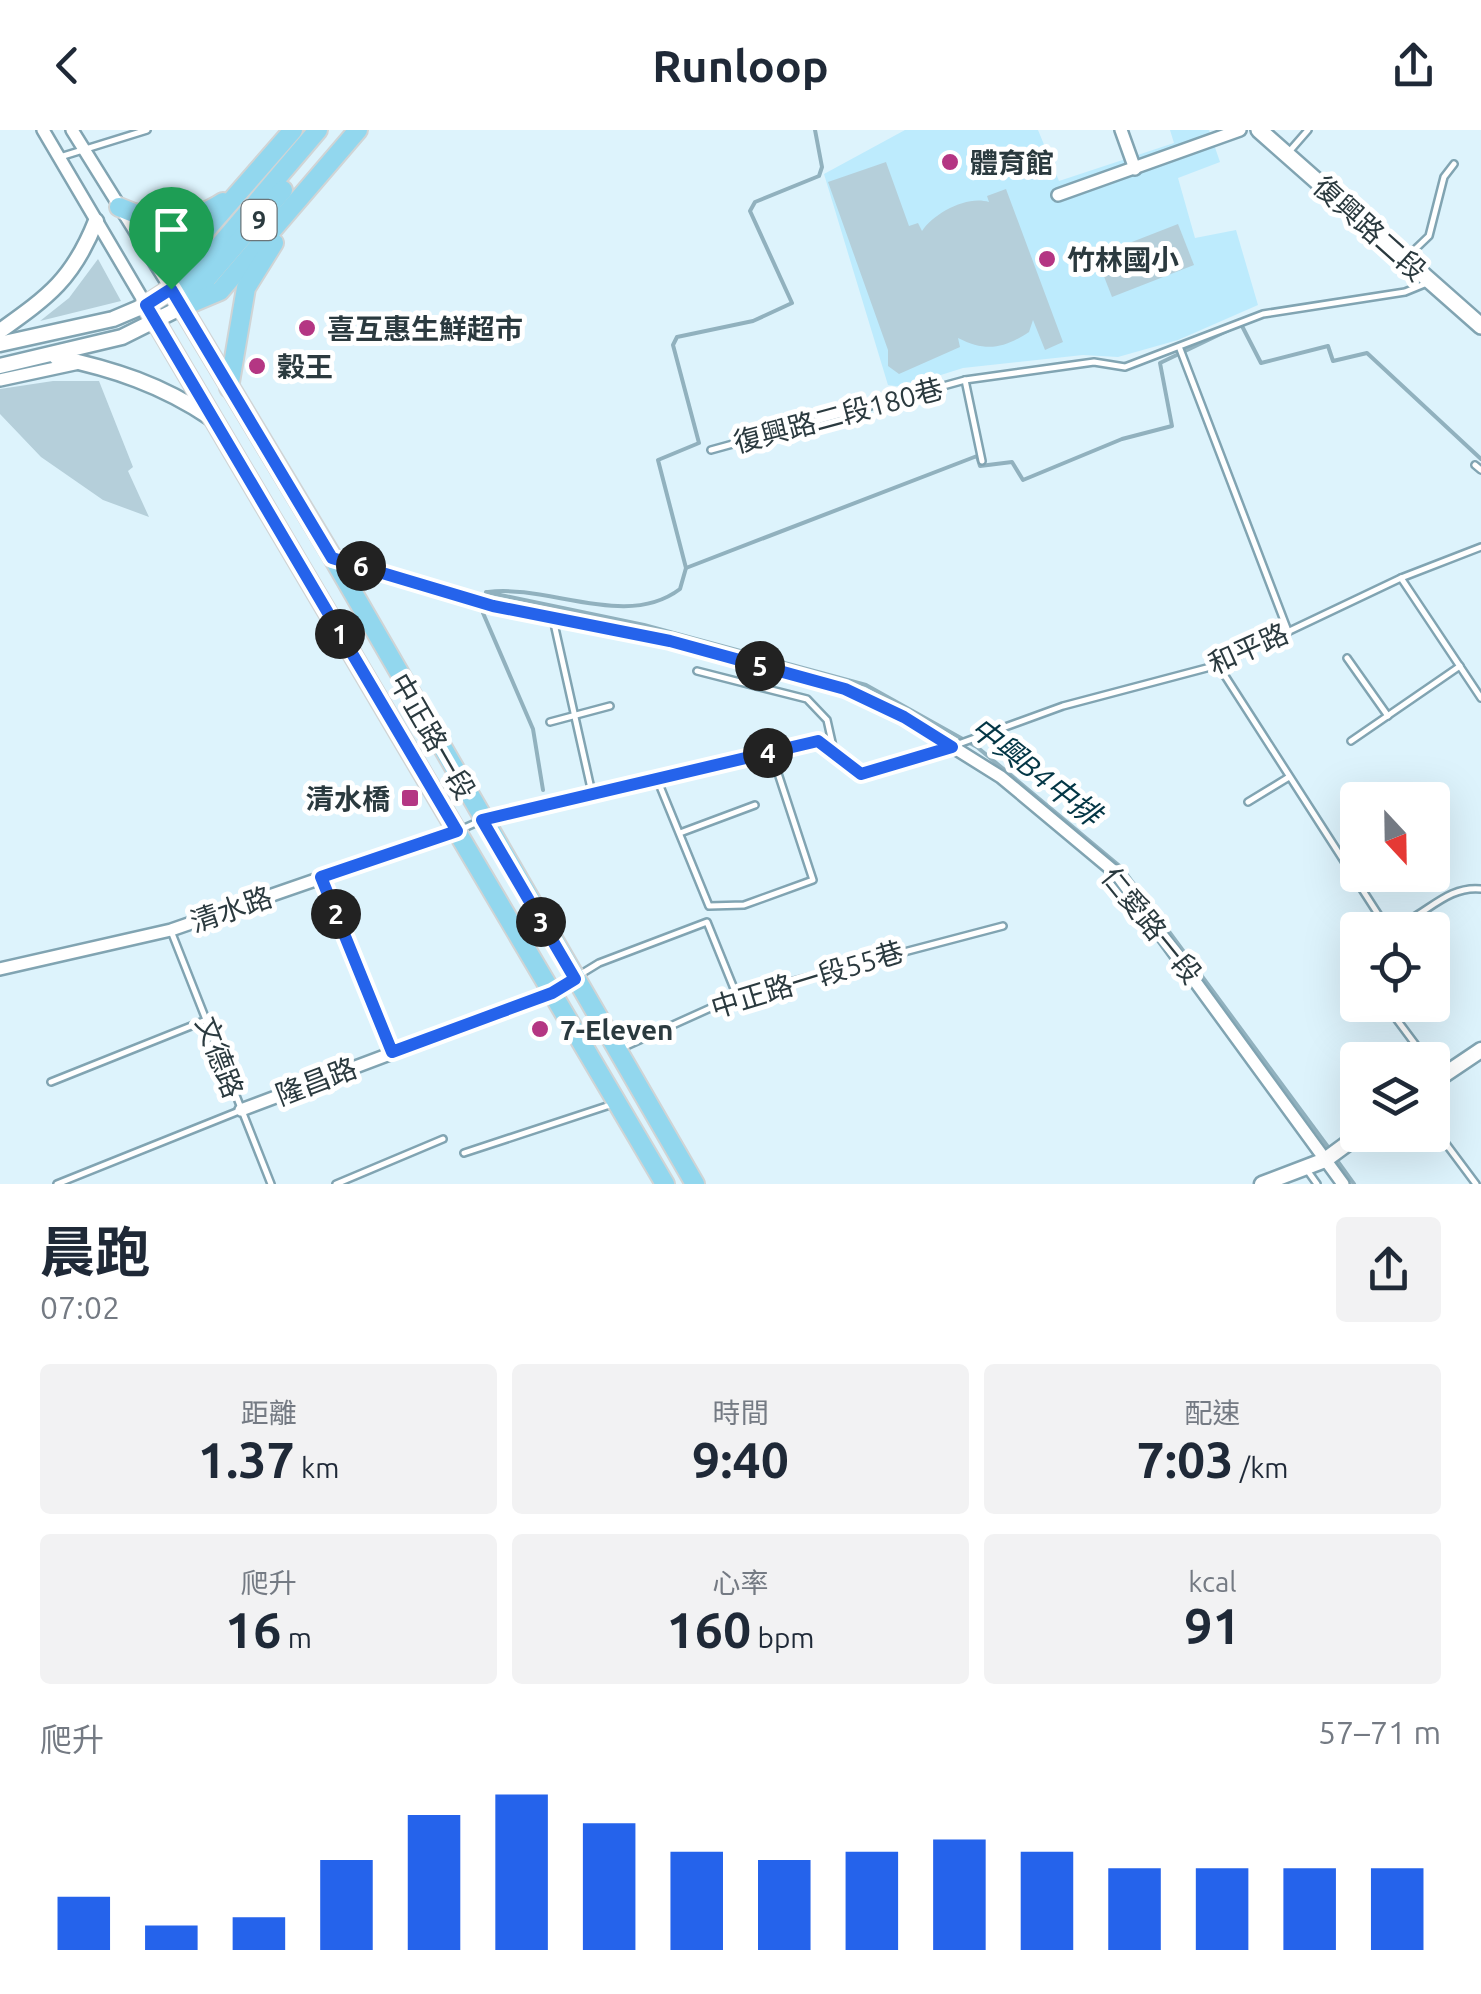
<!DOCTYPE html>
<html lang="zh-TW">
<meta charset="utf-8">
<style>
:root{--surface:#fff;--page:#f2f2f3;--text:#1f2937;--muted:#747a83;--accent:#2563eb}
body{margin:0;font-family:Ubuntu,"Noto Sans TC",sans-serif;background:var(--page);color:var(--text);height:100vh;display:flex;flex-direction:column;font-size:38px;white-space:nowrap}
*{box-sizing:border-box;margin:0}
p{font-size:32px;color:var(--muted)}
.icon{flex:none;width:55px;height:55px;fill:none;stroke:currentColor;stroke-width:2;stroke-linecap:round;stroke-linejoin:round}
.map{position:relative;height:1054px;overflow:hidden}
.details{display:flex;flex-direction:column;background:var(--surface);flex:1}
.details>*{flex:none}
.needle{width:65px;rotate:158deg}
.tools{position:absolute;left:1340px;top:652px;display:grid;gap:20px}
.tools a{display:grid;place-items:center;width:110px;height:110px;border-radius:10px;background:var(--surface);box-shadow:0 10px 40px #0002;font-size:50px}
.pin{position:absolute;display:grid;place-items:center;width:85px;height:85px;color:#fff;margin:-102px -42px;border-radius:50% 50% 50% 0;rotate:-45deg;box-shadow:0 0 10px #0007}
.pin .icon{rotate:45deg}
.km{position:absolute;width:50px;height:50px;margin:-25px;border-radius:50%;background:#222;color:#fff;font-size:28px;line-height:50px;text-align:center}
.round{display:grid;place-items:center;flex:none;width:105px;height:105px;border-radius:10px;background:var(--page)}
.head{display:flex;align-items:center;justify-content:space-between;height:170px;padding:0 40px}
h1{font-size:55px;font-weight:700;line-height:75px}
.metrics{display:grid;grid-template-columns:repeat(3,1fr);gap:15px;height:170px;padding:10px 40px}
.metrics div{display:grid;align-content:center;border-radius:10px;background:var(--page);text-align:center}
.metrics b{font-size:50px;font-weight:700}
.metrics small{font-size:28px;font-weight:400}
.metrics p{font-size:28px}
.chart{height:280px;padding:20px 40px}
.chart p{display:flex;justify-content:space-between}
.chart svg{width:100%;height:180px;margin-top:10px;stroke:var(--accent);stroke-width:6}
header{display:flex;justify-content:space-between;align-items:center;height:130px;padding:0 40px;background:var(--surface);font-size:45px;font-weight:700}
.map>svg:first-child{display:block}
.built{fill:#bdebfd}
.green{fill:#b5cfda}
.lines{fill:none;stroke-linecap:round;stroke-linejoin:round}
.stream{stroke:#91b1be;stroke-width:4}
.service-casing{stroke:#81a4b2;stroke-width:10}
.minor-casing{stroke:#81a4b2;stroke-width:16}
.tertiary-casing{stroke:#81a4b2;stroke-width:19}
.secondary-casing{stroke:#81a4b2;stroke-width:20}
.primary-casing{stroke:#d0d4d5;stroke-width:22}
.service{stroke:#fff;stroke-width:5}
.minor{stroke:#fff;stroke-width:11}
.tertiary{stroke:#fff;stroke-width:14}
.secondary{stroke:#fff;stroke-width:15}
.primary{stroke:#92d7ee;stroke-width:18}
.route-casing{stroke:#fff;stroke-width:20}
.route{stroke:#2563eb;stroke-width:12}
.poi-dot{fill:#b43683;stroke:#fff;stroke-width:4}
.labels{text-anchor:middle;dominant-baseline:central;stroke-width:10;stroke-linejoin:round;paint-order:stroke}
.shield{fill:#fff;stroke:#6b7579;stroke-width:2.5}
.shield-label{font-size:25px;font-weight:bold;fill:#2b3a3f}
.poi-label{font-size:28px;font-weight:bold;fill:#2b3a3f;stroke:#fff;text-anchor:start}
.street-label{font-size:28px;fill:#2b3a3f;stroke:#fff}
.water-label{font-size:30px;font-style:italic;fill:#033645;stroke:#fff}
</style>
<header><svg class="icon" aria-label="back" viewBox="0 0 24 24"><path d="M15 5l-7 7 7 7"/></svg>Runloop<svg class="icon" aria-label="share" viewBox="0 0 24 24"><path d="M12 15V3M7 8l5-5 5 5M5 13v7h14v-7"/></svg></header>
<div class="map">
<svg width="1481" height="1054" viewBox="0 0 1481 1054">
<rect width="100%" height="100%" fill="#ddf3fc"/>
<path class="built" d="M 905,0 L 1038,0 L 1059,51 L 1174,13 L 1170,0 L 1209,0 L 1220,32 L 1178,48 L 1195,108 L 1236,100 L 1258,175 L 1178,210 L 1118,227 L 1083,225 L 963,238 L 903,257 L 888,255 L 824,44 Z"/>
<g class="green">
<path d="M 886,32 L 909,96 L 918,93 L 922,101 C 934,83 967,65 989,72 L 987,66 L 1006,59 L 1063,212 L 1045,220 L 1033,190 L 1029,202 C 1003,219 986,222 958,208 L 960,217 L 899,244 L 888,236 L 888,220 L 828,52 Z"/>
<path d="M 1178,94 L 1194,135 L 1112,167 L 1096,126 Z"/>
<path d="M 98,129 L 121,171 L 40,191 L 69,168 Z"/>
<path d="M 53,251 L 99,251 L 133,337 L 128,341 L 149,387 L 103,370 L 41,327 L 0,284 L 0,259 Z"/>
</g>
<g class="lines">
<g class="stream">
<path d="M 1241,194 L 1261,233 L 1328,216 L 1333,231 L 1367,223 L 1481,329"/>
<path d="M 686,438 L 977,326 L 980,336 L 1012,332 L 1023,350 L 1122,309 L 1172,296 L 1160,233 L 1233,198"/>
<path d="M 486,462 L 644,495 L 866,555 L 977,617 L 1122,738 L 1331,1021"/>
<path d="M 488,462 C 548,454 626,500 680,459 L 686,438 L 658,330 L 699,313 L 673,215 L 677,207 L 753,191 L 792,173 L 750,81 L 755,72 L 819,46 L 822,37 L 815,0"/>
<path d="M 483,483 L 533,599 L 543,660"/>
<path d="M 1336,1029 L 1354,1054"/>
</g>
<g class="service-casing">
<g id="service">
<path d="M 1288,23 L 1308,0"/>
<path d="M 60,27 L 147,0"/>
<path d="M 1407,127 L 1429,106 L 1444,47 L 1454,34"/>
<path d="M 1180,219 L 1288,501"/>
<path d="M 965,250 L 982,331"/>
<path d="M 711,320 L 965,250 L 1094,232 L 1125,237 L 1263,184 L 1405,162 L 1427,153"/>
<path d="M 1475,335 L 1481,340"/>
<path d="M 1401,448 L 1481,568"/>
<path d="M 553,489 L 592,663"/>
<path d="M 1347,528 L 1388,586"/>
<path d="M 1218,535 L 1387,798 C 1422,792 1443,755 1481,759"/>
<path d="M 697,541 L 807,569 L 827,590 L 834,621"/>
<path d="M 550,592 L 610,576"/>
<path d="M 1351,611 L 1460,536"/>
<path d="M 657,649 L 709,776 L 744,775 L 813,750 L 771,622"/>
<path d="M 1248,672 L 1289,647"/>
<path d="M 460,700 L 482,690 L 818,611 L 861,644 L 887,640 L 1063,576 L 1218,535 L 1401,448 L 1481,417"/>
<path d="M 680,703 L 755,675"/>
<path d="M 171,801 L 271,1054"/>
<path d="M 1356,836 L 1358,837"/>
<path d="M 581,844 L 599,833 L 707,792 L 737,866"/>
<path d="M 1386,875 L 1427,930"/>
<path d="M 622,918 L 737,866 L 1003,796"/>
<path d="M 51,952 L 206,890"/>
<path d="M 1432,995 L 1476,1054"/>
<path d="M 464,1023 L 613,974"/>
<path d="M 1307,1040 L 1317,1054"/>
<path d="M 57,1054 L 239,981"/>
<path d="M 336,1054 L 443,1009"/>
</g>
</g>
<g class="minor-casing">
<g id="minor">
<path d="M 43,0 L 146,175"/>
<path d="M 72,0 L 171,159"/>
<path d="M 1121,0 L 1135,39"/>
<path d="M 1058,65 L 1240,0"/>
<path d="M 0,250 L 79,233"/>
<path d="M 333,428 L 493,476 L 669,511 L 845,559 L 905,587 L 1001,647 L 1116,743 L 1343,1054"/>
<path d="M 321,747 L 392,922"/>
<path d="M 0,839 L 171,800 L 457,701"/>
<path d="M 241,980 L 552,863 L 575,849"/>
</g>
</g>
<g class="tertiary-casing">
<g id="tertiary">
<path d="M 0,201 C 49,166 73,149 96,91"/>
<path d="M 0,214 L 113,189 L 146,175"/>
<path d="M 56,227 C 114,239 162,255 211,288"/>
<path d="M 0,236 L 122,207 L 182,177"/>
<path d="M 1432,953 L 1481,920"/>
<path d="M 1262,1054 L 1325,1030 L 1359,1005"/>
</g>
</g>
<g class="secondary-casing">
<path id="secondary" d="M 1259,0 L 1481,196"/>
</g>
<g class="primary-casing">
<g id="primary">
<path d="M 318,0 L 198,141 L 146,175 L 665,1054"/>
<path d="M 119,77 C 154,93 190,94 223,72"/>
<path d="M 171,159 L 333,428 L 695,1054"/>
<path d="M 171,159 L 185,124 L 293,0"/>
<path d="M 189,169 L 283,60"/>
<path d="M 182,177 L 220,161 L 358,0"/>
<path d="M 229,258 L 246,158 L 274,113"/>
</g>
</g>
<use href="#service" class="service"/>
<use href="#minor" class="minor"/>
<use href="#tertiary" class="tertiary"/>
<use href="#secondary" class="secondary"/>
<use href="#primary" class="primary"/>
</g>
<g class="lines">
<g class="route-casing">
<path id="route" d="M 171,159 L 332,428 L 493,476 L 670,511 L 845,559 L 904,587 L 952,617 L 861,644 L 818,611 L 482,690 L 575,849 L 552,863 L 392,922 L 321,747 L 457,701 L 146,175 Z"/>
</g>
<use href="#route" class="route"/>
</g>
<g class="poi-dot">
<circle cx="950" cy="32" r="10"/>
<circle cx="1047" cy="129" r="10"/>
<circle cx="307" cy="198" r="10"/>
<circle cx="257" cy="236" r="10"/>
<rect x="400" y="658" width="20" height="20" rx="5"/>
<circle cx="540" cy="899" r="10"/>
</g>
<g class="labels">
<rect class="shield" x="241.5" y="70" width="35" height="40" rx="8"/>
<g class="shield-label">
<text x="259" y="90">9</text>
</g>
<g class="poi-label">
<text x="970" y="32">體育館</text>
<text x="1067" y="129">竹林國小</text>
<text x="327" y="198">喜互惠生鮮超市</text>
<text x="277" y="236">穀王</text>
<text x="390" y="668" text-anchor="end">清水橋</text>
<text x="560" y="899">7-Eleven</text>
</g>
<g class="street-label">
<text transform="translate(1370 98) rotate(42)">復興路二段</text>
<text transform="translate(838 285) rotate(-15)">復興路二段180巷</text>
<text transform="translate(1248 518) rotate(-24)">和平路</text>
<text transform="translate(433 606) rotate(60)">中正路一段</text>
<text transform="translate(231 779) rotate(-19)">清水路</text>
<text transform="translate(1152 795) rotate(51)">仁愛路一段</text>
<text transform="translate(807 849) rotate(-17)">中正路一段55巷</text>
<text transform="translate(220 927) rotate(69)">文德路</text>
<text transform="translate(316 951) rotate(-21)">隆昌路</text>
</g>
<g class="water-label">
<text transform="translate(1036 641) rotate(38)">中興B4中排</text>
</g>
</g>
</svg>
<div class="tools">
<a><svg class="needle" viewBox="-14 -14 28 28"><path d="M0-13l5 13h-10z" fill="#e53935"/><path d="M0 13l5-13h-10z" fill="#747a83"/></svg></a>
<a><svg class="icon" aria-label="locate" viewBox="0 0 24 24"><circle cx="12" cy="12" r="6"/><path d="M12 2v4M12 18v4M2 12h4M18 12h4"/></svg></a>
<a><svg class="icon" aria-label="layers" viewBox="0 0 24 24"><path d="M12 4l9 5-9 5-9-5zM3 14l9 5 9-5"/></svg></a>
</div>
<div class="pin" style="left:171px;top:159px;background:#1e9e55"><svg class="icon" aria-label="arrive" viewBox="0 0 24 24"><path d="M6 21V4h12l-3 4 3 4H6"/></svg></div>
<b class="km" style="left:340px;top:504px">1</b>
<b class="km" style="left:336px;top:784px">2</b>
<b class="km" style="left:541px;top:792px">3</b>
<b class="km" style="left:768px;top:623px">4</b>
<b class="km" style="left:760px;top:536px">5</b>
<b class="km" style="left:361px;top:436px">6</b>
</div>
<section class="details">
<div class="head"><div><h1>晨跑</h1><p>07:02</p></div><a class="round"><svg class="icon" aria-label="share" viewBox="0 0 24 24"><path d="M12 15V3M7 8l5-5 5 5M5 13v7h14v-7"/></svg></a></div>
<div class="metrics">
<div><p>距離</p><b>1.37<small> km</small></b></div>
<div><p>時間</p><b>9:40</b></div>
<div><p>配速</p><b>7:03<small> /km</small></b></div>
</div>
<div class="metrics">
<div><p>爬升</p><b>16<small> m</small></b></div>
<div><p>心率</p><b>160<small> bpm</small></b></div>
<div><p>kcal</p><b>91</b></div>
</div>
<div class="chart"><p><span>爬升</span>57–71 m</p>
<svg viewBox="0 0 160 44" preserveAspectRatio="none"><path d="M5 44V31M15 44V38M25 44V36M35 44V22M45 44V11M55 44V6M65 44V13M75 44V20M85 44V22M95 44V20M105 44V17M115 44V20M125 44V24M135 44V24M145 44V24M155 44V24"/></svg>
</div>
</section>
